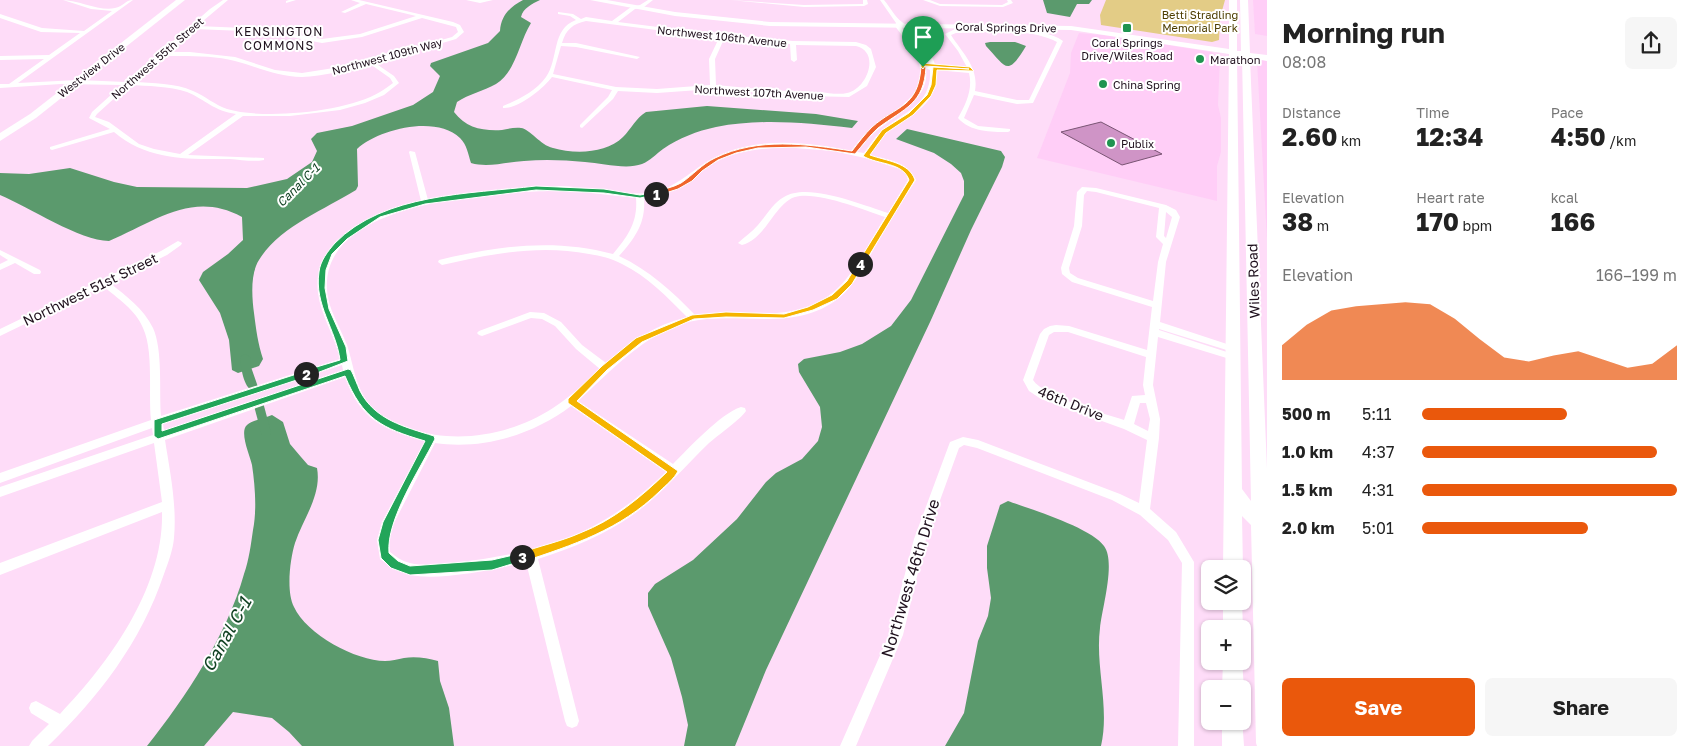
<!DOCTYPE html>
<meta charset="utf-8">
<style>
:root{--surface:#fff;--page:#f6f6f6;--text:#222;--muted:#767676;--accent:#ea580c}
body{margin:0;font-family:"Golos Text",sans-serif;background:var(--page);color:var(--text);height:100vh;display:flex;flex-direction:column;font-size:19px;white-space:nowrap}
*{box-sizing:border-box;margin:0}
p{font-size:16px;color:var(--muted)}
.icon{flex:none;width:28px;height:28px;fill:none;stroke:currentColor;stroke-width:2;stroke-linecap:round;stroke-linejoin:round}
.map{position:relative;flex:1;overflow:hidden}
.sheet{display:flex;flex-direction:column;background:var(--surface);width:425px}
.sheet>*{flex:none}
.fabs{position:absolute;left:1201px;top:560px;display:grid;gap:10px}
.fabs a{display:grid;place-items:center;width:50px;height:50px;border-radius:8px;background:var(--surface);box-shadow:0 1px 4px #0004;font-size:25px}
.pin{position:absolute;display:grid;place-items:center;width:42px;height:42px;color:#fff;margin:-51px -21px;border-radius:50% 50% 50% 0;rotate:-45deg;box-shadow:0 0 5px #0007}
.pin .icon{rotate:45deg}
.km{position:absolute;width:25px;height:25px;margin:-12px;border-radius:50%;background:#222;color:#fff;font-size:14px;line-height:25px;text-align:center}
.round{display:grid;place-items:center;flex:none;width:52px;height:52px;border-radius:8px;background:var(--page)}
.head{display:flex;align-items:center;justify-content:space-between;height:85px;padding:0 15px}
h1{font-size:28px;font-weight:700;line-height:38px}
.stats{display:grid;grid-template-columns:repeat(3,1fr);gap:8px;height:85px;padding:5px 15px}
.stats div{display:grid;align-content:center}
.stats b{font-size:25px;font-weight:700}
.stats small{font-size:14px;font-weight:400}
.stats p{font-size:14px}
.chart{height:140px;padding:10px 15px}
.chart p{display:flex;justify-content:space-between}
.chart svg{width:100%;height:90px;margin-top:5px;fill:var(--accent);opacity:.7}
.action{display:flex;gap:10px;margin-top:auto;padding:10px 15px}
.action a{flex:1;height:58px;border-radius:8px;background:var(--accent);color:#fff;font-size:20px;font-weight:700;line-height:58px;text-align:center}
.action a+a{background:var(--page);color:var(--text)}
ul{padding:0 15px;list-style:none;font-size:16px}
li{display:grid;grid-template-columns:80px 60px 1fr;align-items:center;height:38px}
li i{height:12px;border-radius:6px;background:var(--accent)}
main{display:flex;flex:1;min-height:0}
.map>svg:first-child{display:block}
.built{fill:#ffcef7}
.green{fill:#e3cc86}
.water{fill:#5b9a6d}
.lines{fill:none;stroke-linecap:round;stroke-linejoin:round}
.canal{fill:#5b9a6d;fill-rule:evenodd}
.building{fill:#cf94c6;stroke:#795473}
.street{fill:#fff;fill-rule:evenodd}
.secondary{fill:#fff;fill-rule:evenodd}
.split-1{fill:#f0652b;stroke:#fff}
.split-2{fill:#22a559;stroke:#fff}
.split-3{fill:#22a559;stroke:#fff}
.split-4{fill:#f5b400;stroke:#fff}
.split-5{fill:#f5b400;stroke:#fff}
.poi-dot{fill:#1f9450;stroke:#fff;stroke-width:2}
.labels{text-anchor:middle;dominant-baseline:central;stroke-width:4;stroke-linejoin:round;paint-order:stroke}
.far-park-label{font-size:11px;fill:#4d3d00;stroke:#fff}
.far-street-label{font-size:11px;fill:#1f101d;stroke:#fff}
.far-poi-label{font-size:11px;fill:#1f101d;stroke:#fff;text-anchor:start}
.far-neighbourhood-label{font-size:12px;letter-spacing:1px;fill:#1f101d;stroke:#fff}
.far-water-label{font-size:12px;font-style:italic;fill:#114223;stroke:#fff}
.street-label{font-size:14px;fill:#1f101d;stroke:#fff}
.near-street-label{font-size:16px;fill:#1f101d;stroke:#fff}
.near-water-label{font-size:18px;font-style:italic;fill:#114223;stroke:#fff}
</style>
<main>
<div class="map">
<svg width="1267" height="746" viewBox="0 0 1267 746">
<rect width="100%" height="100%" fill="#fedcf8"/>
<g class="built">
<path d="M 1253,0 L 1267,0 L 1267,36 L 1255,34 Z"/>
<path d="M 1079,33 L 1112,36 L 1211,52 L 1220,57 L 1218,105 L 1221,118 L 1221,152 L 1217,166 L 1217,201 L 1037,158 L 1070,73 L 1071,53 Z"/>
<path d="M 1261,59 L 1267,60 L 1267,239 L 1257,61 Z"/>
</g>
<path class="green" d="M 1106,0 L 1225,0 L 1220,18 L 1219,40 L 1212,42 L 1101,25 L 1100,15 Z"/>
<g class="water">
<path d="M 523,0 L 540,0 C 532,4 523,8 521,17 L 531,23 C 519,42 516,72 496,84 C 483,91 469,94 457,102 L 454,112 C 466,128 482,131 502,130 C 508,129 515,127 521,128 C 530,129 540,145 553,148 C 574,154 606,154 623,137 C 631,129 636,118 646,112 L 707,106 L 816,114 L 858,121 L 852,128 C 806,123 762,118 716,127 C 697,131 679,138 663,149 C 656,154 650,161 642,164 C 626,170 602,163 585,162 C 565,160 544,159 524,161 C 506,162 488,168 471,163 C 468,154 467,145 460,138 C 436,115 379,129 357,149 L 358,186 L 356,190 C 324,210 279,227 259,260 C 250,274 252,298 254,313 C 256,329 258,344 263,359 L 259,366 L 238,373 L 232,370 L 229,340 L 220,313 L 199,280 L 203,272 L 228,254 L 243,240 L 242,217 C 192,190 155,222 109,241 C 80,241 29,207 0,195 L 0,173 L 29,174 L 70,168 L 114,182 L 137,187 L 247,188 L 287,179 L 312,162 L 317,151 L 311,139 L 317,133 L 352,126 L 413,105 L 433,92 L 440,76 L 430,66 L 431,63 L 488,43 L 500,31 C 501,15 510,7 523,0 Z"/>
<path d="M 1043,0 L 1092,0 L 1089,4 L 1077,4 L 1070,17 L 1047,13 Z"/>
<path d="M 990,42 L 1015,42 L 1026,46 C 1007,78 1006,67 986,46 L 985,43 Z"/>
<path d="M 907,129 L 1001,151 L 1005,157 L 1002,167 L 971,230 L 931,320 L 766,670 L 735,746 L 684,746 L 688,725 L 682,697 L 671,658 L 648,606 L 648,593 L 655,584 L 693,560 L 737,519 L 766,482 L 776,473 L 802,459 L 818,441 L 822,427 L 820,407 L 799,372 L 798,364 L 804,359 L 840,352 L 862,344 L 891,326 L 911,300 L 964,195 L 964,181 L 961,173 L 951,164 L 934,153 L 896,139 Z"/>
<path d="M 272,415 L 283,422 L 290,444 L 301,457 L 308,465 L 317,468 C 322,495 303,519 295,543 C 290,559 286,592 294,607 C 306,634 356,661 385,661 C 391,661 398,659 404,658 C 415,656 427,658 438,661 L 440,681 L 449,708 L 454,746 L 302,746 L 289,732 L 272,718 L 233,712 L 204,746 L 147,746 C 186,697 227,635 244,574 C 249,560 251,544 253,530 C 257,510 255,485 252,465 C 250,456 239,432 247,425 C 253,420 265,418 272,415 Z"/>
<path d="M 1008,501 C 1030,509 1092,528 1104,546 C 1116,562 1102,608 1100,628 C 1095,667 1110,707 1101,746 L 945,746 L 964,713 L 978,641 L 988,616 L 991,598 L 987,568 L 987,546 L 1000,505 Z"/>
</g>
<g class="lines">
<g class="canal">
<path d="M 245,354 L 250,357 L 251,367 L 258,387 L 253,391 C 243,387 241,367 240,357 Z"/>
<path d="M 259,402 L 263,403 L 264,406 L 271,432 L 270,435 L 262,435 L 261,432 L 254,406 L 255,403 Z"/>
</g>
</g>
<path class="building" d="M 1101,122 L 1162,154 L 1122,165 L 1061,132 Z"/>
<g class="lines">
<g class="street">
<path d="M 63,0 C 78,0 101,12 115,8 C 123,7 125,0 133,0 L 18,83 L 78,80 L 126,82 L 210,9 L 223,0 L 228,0 L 197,26 L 266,29 L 322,39 L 360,34 L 416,16 L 366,4 L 345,13 L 341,12 L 360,3 L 351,0 L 359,0 L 453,22 L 460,25 L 464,32 L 456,39 L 375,63 L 394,76 L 399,83 L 384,95 L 365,103 L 340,110 L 290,116 L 243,116 L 188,155 L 264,158 L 264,160 C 254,162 241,160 230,159 C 188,159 148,161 114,132 L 52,150 L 50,149 L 50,147 L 110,129 L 89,118 L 92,112 L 122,85 L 61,84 L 0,88 L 0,84 L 9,84 L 44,59 L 0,60 L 0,56 L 49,55 L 80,33 L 41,32 L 0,18 L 0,14 L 42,28 L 84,31 L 112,11 L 91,9 ZM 422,18 L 456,27 L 458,32 L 452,37 L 353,65 L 302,73 L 275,70 L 235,57 L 190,52 L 167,52 L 194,29 L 266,32 L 322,43 L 362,37 ZM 163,56 C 186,56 212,55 235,61 C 258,67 278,77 302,77 C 322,76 351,70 370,64 L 390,78 L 393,83 C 389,86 385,89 380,92 C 347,112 264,120 227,109 C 215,105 205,96 193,91 C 175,83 153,83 133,82 ZM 129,85 C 148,86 169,86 187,92 C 206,100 214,111 236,114 L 180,154 L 154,149 L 139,144 L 109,122 L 95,117 L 97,114 Z"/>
<path d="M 289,0 L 296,0 L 286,3 L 286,1 Z"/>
<path d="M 466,0 L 493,0 L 480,3 Z"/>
<path d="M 648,0 L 653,0 L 644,7 L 635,9 L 618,22 L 722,35 L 793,41 L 856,42 L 866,45 L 871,49 L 876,67 L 867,86 L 849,97 L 807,96 L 713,89 L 657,93 L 618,91 L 613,99 L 582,128 L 580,127 L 580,125 L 608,97 L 612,90 L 552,77 C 543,89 518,109 503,108 L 503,106 C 518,100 536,91 546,77 C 559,59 551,29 576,20 L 570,16 L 558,14 L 558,12 L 573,14 L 581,19 L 586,17 L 612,21 L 631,7 L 640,5 ZM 586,21 L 719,38 L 709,59 L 710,85 L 657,89 L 616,87 L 553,74 L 561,46 L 576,47 L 637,59 L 640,57 L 576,43 L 562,43 C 566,29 573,24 586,21 ZM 724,39 L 790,44 L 791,60 L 794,62 L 797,60 L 796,45 L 856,46 C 881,52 867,89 847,93 C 839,95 828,93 820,92 C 785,92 750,88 716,85 L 715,59 Z"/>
<path d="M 730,0 L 804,5 L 863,4 L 863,0 L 867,0 L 868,4 L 864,6 L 804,7 Z"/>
<path d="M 880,0 L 884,0 C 890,7 895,17 902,22 C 917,34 930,48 936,67 L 968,69 L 958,51 L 945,34 L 955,29 C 983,30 1040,24 1063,41 L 1033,103 L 1017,104 L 974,95 L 964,118 L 978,126 L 1010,129 L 1010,131 L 1008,132 C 991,132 970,132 958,118 C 966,104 973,89 969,73 L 936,70 C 939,108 908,114 886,133 C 880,139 875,147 870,155 C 888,160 907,161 916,180 C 902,201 889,223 876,245 C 866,263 856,284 839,298 C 793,334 738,310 688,322 C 644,334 611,371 578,401 L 673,464 C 689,448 720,414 741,407 L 745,408 L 746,411 C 741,419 718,435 709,443 C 684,467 662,494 634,514 C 605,535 572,548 538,559 L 579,721 L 577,726 L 572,728 L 567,726 L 565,721 L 526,562 C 498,569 439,581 411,575 C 399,572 389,566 380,559 L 377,540 L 382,522 L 425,441 C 383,430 360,419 345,377 L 165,440 C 170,472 177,505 174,538 C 173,550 168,563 164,574 C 141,642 99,697 48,746 L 29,746 L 32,741 L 49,724 L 31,713 L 29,708 L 31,703 L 36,701 L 60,714 C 110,662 164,587 162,512 L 0,575 L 0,563 L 162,502 L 154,443 L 0,497 L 0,487 L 153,435 L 152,428 L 0,483 L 0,473 L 151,420 C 148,393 154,352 143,328 C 136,310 117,298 103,286 L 0,336 L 0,329 L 161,251 L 178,241 L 182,243 L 181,245 L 167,255 L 110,283 C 126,296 144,309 153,328 C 163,350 159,391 161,416 L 340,359 C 335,336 321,316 318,293 C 311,236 377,211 421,201 L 409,152 L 410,151 L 415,152 L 428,200 C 471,192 516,186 560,186 C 589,187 618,196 647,193 C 673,191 689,172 710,160 C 751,136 807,141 851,151 C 857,143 864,134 872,128 C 895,109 932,94 917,58 C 912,46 902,36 895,26 L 896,23 ZM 901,26 C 914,35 925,51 930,66 L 926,68 L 930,70 C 932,104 906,111 884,129 C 876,135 870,145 864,153 L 857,152 C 863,145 868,138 875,132 C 899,112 938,96 923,58 C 918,46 907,36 901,26 ZM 956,33 C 986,33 1029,27 1057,42 L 1029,100 L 1017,100 L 975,91 C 979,67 963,54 951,35 ZM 783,147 L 833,151 L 865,158 L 900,169 L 906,174 L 908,180 L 888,213 C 862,205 808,182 784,197 C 773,203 766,216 758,225 C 752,232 744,237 738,243 L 742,245 C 757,241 766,226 775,214 C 780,208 787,199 795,197 C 818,191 863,210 885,217 C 850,274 841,311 764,314 C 741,315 718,311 695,315 C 673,292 649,270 619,256 C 635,238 646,223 644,198 C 676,196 690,178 716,162 C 736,151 760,149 783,147 ZM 548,191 L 573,191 L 636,198 C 638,222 628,236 613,254 C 554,238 497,246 439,260 L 438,262 L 442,265 C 491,254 539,244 589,254 C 601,256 611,258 622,264 C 647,276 667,297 687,317 C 655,325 630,342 606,363 L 582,345 L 561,322 L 544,313 L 530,312 L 479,331 L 477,333 L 479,335 L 482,336 L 531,318 L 542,319 L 555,326 L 576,349 L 600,369 C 585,383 570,397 553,408 C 513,434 458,445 412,429 C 397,423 380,417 370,405 C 355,387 354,366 347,345 C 339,324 325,305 327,281 C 332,201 490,193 548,191 ZM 342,365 L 343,370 L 164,431 L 163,424 ZM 571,406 L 666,472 C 648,489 628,506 606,519 C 562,546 510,556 460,562 C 444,564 426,567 410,563 C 402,561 396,557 390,552 L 389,540 L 394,523 L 435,443 C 482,450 533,435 571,406 Z"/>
<path d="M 923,0 L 930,0 L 940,4 L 1002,5 L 1008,2 L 1007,0 L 1011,0 L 1013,3 L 1003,7 L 940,6 Z"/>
<path d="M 1082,187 L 1096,188 L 1166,205 L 1176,210 L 1180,217 L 1166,262 L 1160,322 L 1236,347 L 1238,349 L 1233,352 L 1159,329 L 1159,330 L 1236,355 L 1238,357 L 1233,360 L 1158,337 L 1153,385 L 1160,419 L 1159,438 L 1150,509 L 1176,532 L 1194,562 L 1194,746 L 1178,746 L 1182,563 L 1168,540 L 1140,515 L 1112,500 L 977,448 L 964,445 L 959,448 L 926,539 L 903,635 L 856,746 L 840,746 L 889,635 L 914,539 L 950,442 L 963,437 L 978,440 L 1120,494 L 1139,503 L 1147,440 L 1124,429 L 1041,399 L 1029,391 L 1023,380 L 1040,334 L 1044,329 L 1050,326 L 1056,325 L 1069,326 L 1147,350 L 1152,307 L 1072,282 L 1062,274 L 1061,268 L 1074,226 L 1077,192 ZM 1087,191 L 1096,192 L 1159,208 L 1156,237 L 1163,244 L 1158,262 L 1153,301 L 1078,278 L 1070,273 L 1069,268 L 1082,226 L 1084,195 ZM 1166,212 L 1172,217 L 1166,238 L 1164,236 ZM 1054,332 L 1068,332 L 1146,357 L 1143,385 L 1145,395 L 1132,396 L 1124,420 C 1103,413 1044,397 1033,380 L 1049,335 ZM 1140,403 L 1146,403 L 1150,419 L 1148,431 L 1134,424 Z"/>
<path d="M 0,250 L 40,270 L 41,272 L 40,274 L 34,274 L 15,263 L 0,270 L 0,264 L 8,260 L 0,255 Z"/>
</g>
<g class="secondary">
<path d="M 176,0 L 185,0 L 36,118 L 0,141 L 0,133 L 30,114 Z"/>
<path d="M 590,0 L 607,0 L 675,12 L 770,22 L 1071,26 L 1229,49 L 1229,0 L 1237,0 L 1237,51 L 1241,51 L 1240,0 L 1248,0 L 1250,53 L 1267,55 L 1267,61 L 1250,58 L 1267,469 L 1267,746 L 1257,746 L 1256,743 L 1251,525 L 1242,516 L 1243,569 L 1223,569 L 1229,54 L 1071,30 L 770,26 L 675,16 ZM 1237,56 L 1242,56 L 1251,501 L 1242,489 Z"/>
<path d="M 1242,600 L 1243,629 L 1242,631 L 1242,629 L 1223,629 L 1223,601 Z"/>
<path d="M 1242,659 L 1244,689 L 1242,692 L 1242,689 L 1222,689 L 1223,661 L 1242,661 Z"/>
<path d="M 1242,717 L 1244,746 L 1222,746 L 1222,721 L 1242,721 Z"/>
</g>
</g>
<path class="split-1" d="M 923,66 L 926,67 C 924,104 905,108 878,128 C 870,135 862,146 855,154 L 806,147 L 758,148 L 736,153 L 718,160 L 702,171 L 692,181 L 678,189 L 656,196 L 653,194 C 661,189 672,188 681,183 C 693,175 702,164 715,158 C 758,137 807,144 852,151 C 858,143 865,134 872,127 C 897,105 918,108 921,67 Z"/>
<path class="split-2" d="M 536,186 L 604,189 L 640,195 L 656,192 L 659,194 L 640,198 L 604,193 L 536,190 L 425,204 L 380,217 L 347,239 L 332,254 L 326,270 L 325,288 L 329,309 L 346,347 L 348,361 L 309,376 L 303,376 L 303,371 L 340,360 C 336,329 314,305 319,272 C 320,261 328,251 335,243 C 384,193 470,194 536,186 Z"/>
<path class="split-3" d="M 348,369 L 351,370 C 354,376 357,384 360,391 C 375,420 405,427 434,436 L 435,439 C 420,469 386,520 389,553 L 398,561 L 410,566 L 492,560 L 522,553 L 525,554 L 525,560 L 492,570 L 410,575 L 391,568 L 381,558 L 378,540 L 383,522 L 425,441 C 381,428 363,419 345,376 L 158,439 L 154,436 L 154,420 L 306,371 L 310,374 L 309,376 L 162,424 L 162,431 Z"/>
<path class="split-4" d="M 858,263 L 864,264 L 852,284 L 837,299 L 813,310 L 784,318 L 726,317 L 694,319 L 642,342 L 607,370 L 577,401 L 678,471 C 674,479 666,485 660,491 C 620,530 573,545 522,562 L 518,560 L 518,554 C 538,546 560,542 580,533 C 614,520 641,497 667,472 L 568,403 L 568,399 L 602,366 L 636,338 L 692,315 L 726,312 L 784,314 L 808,307 L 832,295 L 847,281 Z"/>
<path class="split-5" d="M 921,63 L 970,67 L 974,71 L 937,70 L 936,85 L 931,96 L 913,115 L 886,133 L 870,155 C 886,161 909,162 915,180 L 864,264 L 858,266 L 857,264 L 909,180 C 903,162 878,165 863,156 L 882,130 L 909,113 L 927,95 L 931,85 L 933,67 L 969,69 L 925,66 L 923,69 L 921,67 Z"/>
<g class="poi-dot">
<rect x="1122" y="23" width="10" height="10" rx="2.5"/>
<circle cx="1200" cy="59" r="5"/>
<circle cx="1103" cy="84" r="5"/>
<circle cx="1111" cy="143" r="5"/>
</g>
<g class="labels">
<g class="far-park-label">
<text x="1200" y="14">Betti Stradling<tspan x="1200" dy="13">Memorial Park</tspan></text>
</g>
<g class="far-street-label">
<text transform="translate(1006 27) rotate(1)">Coral Springs Drive</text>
<text transform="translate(722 36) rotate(6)">Northwest 106th Avenue</text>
<text transform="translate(387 56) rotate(-15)">Northwest 109th Way</text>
<text transform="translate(157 58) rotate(-41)">Northwest 55th Street</text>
<text transform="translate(91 70) rotate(-38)">Westview Drive</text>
<text transform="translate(759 92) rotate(3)">Northwest 107th Avenue</text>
</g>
<g class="far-poi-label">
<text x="1127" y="42" text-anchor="middle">Coral Springs<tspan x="1127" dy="13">Drive/Wiles Road</tspan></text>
<text x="1210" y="59">Marathon</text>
<text x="1113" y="84">China Spring</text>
<text x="1121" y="143">Publix</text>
</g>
<g class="far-neighbourhood-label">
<text x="279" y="31">KENSINGTON<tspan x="279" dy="14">COMMONS</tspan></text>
</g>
<g class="far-water-label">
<text transform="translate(298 185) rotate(-45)">Canal C-1</text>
</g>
<g class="street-label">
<text transform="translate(1253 281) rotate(-92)">Wiles Road</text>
<text transform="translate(90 289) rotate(-26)">Northwest 51st Street</text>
<text transform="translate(1071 403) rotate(22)">46th Drive</text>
</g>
<g class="near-street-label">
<text transform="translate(910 578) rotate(-73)">Northwest 46th Drive</text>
</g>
<g class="near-water-label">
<text transform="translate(226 634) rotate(-61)">Canal C-1</text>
</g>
</g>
</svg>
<div class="fabs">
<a><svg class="icon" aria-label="layers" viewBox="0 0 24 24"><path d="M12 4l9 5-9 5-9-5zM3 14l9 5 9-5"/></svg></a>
<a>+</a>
<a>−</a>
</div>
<div class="pin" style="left:923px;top:67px;background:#1e9e55"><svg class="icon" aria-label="arrive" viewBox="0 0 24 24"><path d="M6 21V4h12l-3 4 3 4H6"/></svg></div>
<b class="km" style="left:656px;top:194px">1</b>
<b class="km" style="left:306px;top:374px">2</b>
<b class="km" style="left:522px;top:557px">3</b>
<b class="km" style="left:860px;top:264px">4</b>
</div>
<section class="sheet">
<div class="head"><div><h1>Morning run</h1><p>08:08</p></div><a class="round"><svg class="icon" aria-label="share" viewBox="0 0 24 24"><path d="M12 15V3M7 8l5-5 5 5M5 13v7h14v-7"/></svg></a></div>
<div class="stats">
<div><p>Distance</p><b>2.60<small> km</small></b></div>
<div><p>Time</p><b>12:34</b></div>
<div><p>Pace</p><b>4:50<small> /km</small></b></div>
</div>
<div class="stats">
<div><p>Elevation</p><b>38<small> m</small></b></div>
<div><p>Heart rate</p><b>170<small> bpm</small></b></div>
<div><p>kcal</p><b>166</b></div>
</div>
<div class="chart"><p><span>Elevation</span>166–199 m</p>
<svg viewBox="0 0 160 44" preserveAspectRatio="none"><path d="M0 44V27L10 17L20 10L30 8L40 7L50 6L60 7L70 14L80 24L90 33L100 35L110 32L120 30L130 34L140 38L150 36L160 27V44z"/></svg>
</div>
<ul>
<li><b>500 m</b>5:11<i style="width:57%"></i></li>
<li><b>1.0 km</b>4:37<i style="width:92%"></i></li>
<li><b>1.5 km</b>4:31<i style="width:100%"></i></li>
<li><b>2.0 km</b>5:01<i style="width:65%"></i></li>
</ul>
<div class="action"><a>Save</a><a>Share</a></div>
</section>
</main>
